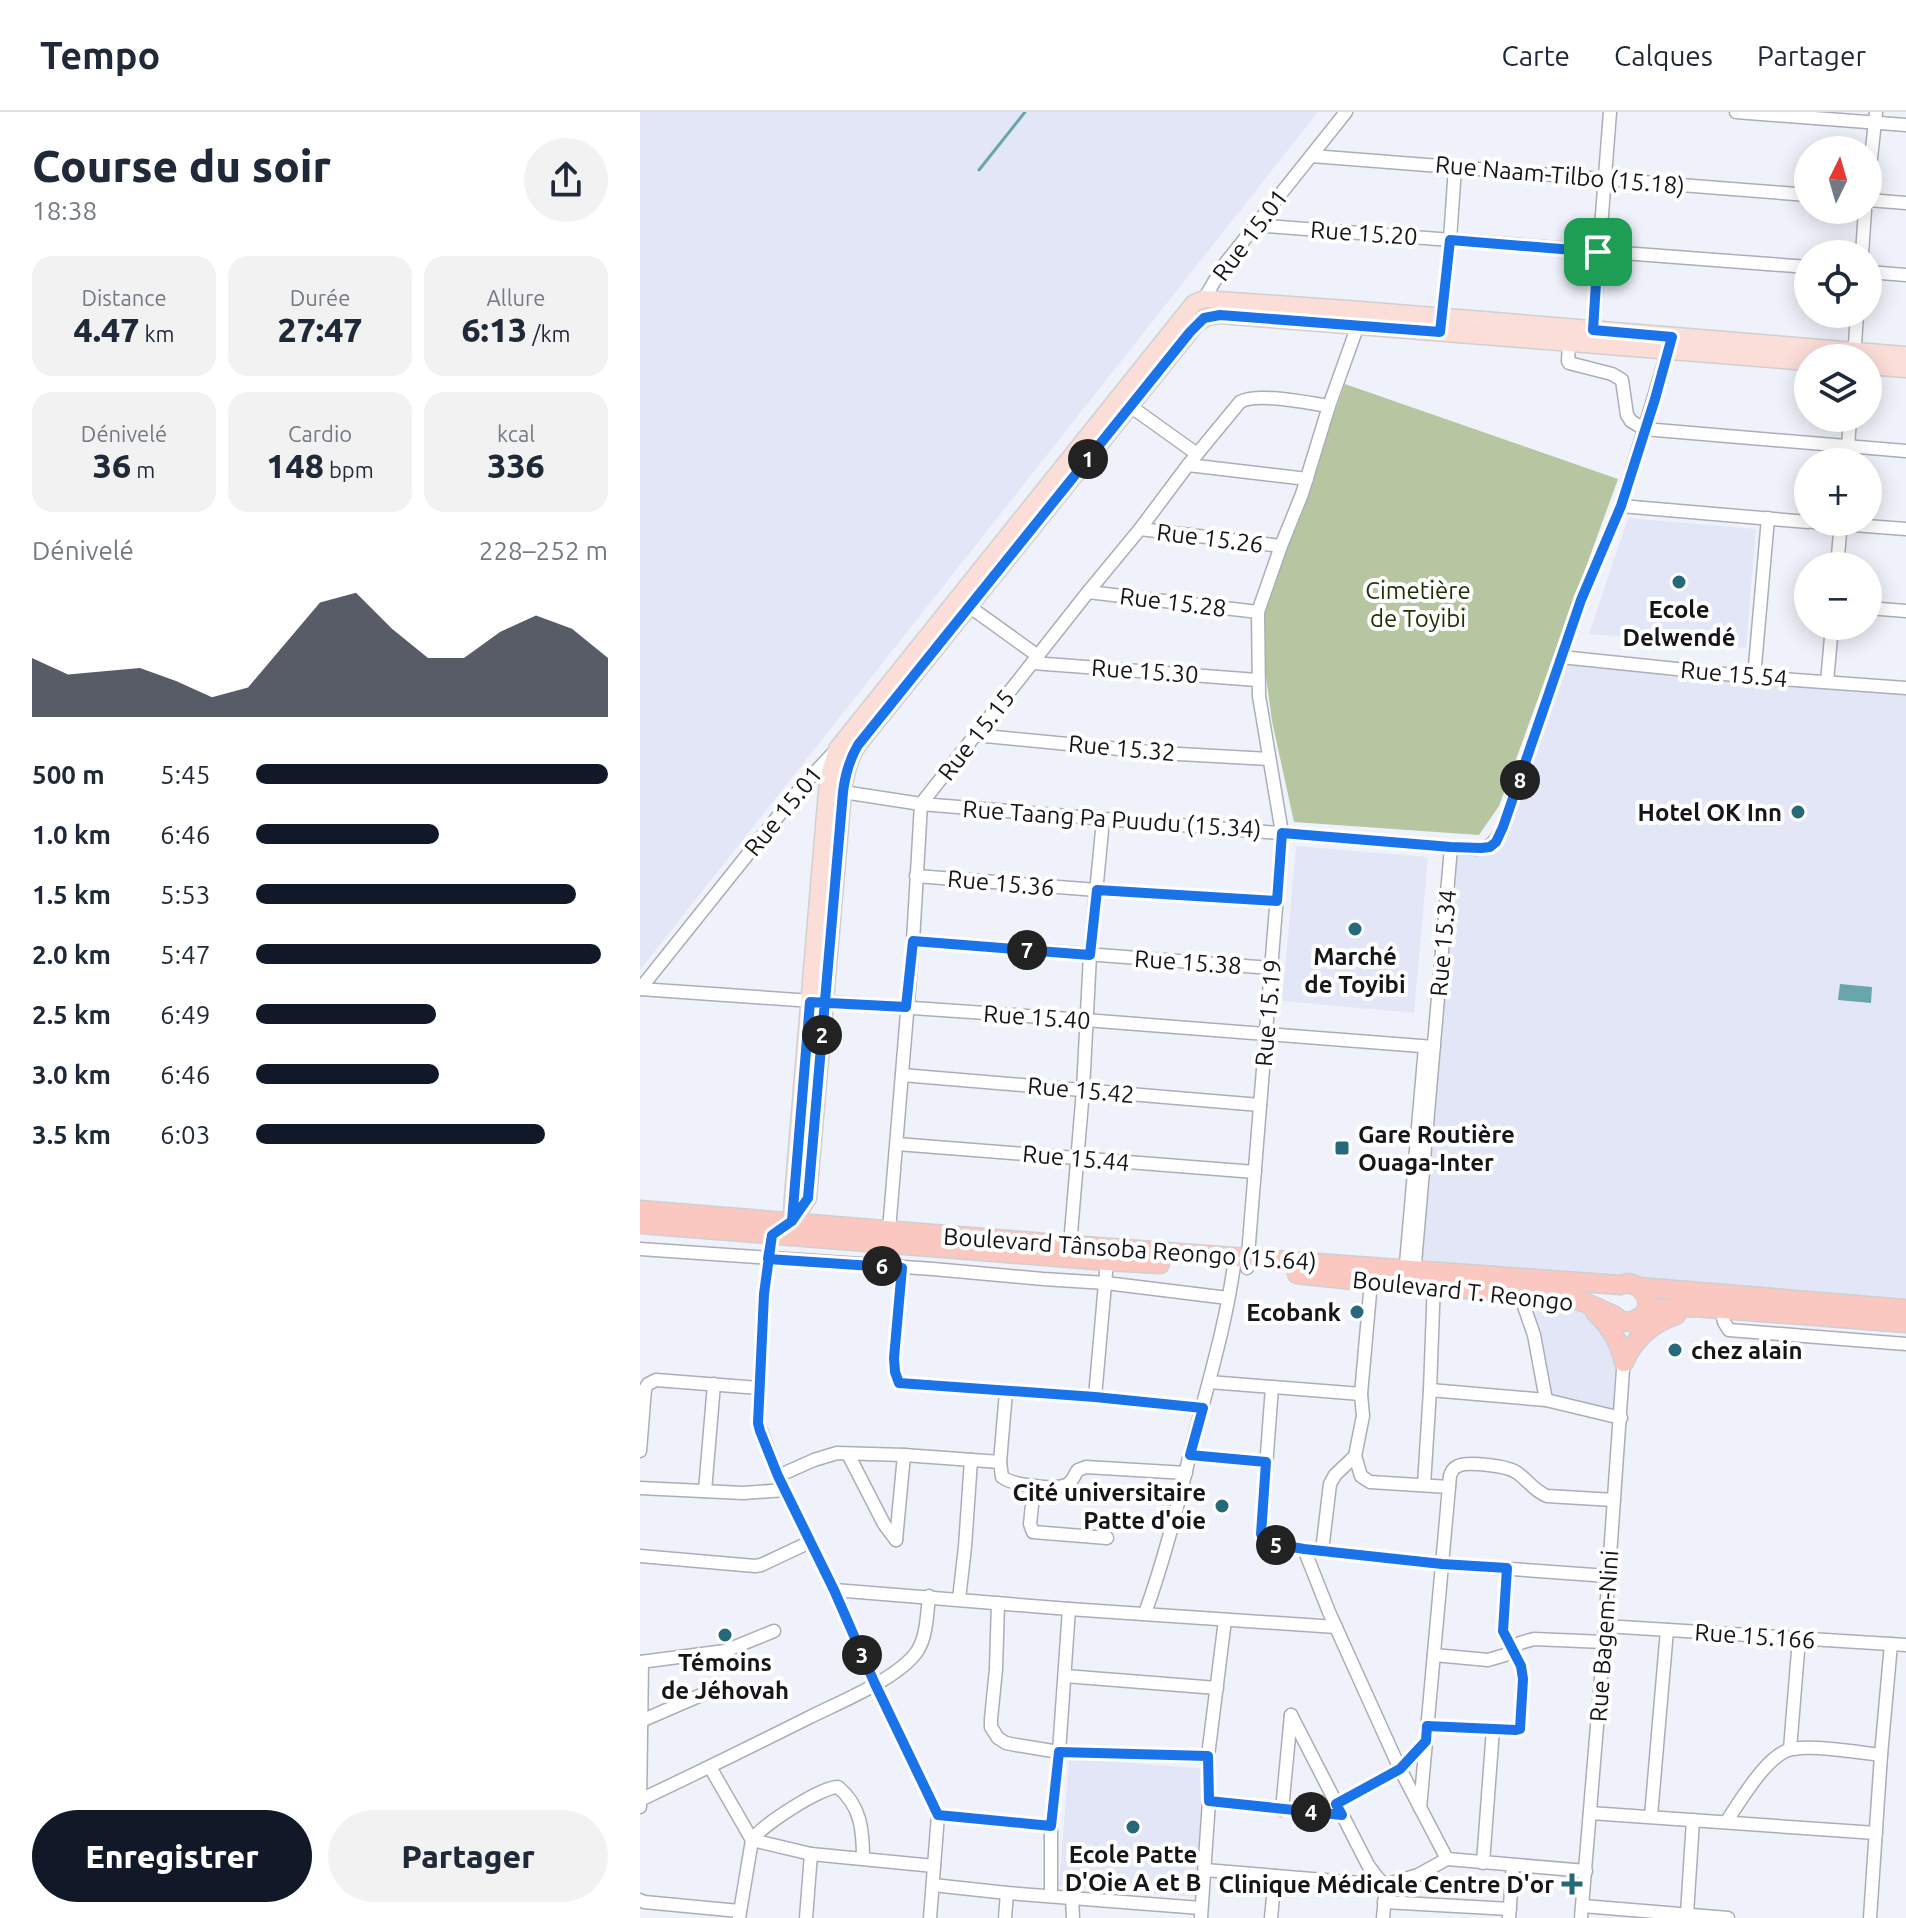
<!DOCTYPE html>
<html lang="fr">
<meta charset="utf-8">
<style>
:root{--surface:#fff;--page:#f2f2f3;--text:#1f2937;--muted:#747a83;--line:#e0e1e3;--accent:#111827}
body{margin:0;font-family:Ubuntu,sans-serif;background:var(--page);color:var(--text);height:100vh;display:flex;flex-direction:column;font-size:30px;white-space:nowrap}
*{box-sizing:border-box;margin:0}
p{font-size:26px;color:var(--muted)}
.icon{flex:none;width:44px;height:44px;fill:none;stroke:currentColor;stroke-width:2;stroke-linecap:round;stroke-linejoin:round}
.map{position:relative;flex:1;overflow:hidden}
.sheet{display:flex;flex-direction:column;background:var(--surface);width:640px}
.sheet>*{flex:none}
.needle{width:52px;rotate:5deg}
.tools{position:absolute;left:1154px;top:24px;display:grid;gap:16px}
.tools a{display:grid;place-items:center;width:88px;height:88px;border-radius:50%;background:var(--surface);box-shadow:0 4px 20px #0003;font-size:40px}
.pin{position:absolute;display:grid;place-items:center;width:68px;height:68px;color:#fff;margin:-34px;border-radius:16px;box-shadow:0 4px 12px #0006}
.km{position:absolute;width:40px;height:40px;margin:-20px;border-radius:50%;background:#222;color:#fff;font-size:22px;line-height:40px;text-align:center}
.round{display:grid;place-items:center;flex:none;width:84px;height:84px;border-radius:42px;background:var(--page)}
.overview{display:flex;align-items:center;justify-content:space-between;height:136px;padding:0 32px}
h1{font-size:44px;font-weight:800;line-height:60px}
.stats{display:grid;grid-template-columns:repeat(3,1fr);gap:12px;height:136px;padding:8px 32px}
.stats div{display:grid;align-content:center;border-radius:20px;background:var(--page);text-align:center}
.stats b{font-size:34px;font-weight:800}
.stats small{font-size:22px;font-weight:400}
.stats p{font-size:22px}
.chart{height:224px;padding:16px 32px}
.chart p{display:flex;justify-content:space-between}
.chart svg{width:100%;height:144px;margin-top:8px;fill:var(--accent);opacity:.7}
.button{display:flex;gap:16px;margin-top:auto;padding:16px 32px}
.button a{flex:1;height:92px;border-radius:48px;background:var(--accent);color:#fff;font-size:32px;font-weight:800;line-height:92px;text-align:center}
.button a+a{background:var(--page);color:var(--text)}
ul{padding:0 32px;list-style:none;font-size:26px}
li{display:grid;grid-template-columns:128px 96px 1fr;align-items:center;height:60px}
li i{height:20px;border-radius:10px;background:var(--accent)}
header{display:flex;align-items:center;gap:48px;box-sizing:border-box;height:112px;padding:0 40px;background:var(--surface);border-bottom:2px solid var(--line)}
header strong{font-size:38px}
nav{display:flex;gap:44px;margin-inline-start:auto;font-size:28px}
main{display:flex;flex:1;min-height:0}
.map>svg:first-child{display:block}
.built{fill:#e3e6f6}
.green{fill:#b5c6a0}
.water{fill:#68a6ac}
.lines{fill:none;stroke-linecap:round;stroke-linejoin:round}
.stream{stroke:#68a6ac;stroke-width:3}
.minor-casing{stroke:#acaeb6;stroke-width:15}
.major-casing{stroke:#d0d0d1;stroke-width:19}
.highway-casing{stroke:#d0d0d1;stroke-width:21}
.minor{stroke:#fff;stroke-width:12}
.major{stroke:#fcded9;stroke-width:16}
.highway{stroke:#fac8c0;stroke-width:18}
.route-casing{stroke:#fff;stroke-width:16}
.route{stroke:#1a73e8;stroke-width:10}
.poi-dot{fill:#26697b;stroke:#fff;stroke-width:3}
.labels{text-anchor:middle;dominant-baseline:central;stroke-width:8;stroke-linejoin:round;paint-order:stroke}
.street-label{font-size:24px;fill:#161619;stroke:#fff}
.park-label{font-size:24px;fill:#1e3000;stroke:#fff}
.poi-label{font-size:24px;font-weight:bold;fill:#161619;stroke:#fff}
</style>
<header>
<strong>Tempo</strong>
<nav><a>Carte</a><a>Calques</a><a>Partager</a></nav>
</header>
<main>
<section class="sheet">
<div class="overview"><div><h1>Course du soir</h1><p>18:38</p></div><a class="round"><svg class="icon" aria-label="share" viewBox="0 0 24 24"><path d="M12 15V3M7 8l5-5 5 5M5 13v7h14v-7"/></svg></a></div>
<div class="stats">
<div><p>Distance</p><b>4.47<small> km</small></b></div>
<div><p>Durée</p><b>27:47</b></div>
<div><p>Allure</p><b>6:13<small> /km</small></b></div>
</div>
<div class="stats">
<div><p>Dénivelé</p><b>36<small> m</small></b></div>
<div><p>Cardio</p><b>148<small> bpm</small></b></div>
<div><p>kcal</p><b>336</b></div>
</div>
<div class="chart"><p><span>Dénivelé</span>228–252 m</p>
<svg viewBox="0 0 160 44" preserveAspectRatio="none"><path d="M0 44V26L10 31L20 30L30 29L40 33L50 38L60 35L70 22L80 9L90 6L100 17L110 26L120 26L130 18L140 13L150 17L160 26V44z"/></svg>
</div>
<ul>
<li><b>500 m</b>5:45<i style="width:100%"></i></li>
<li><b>1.0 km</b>6:46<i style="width:52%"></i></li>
<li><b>1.5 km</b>5:53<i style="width:91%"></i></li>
<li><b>2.0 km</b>5:47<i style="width:98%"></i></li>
<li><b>2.5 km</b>6:49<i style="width:51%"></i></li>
<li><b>3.0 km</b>6:46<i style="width:52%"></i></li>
<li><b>3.5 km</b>6:03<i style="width:82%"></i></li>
</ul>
<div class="button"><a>Enregistrer</a><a>Partager</a></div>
</section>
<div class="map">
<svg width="1266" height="1806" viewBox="0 0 1266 1806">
<rect width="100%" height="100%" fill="#f0f2fb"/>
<g class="built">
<path d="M 0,0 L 678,0 L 0,858 Z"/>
<path d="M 988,406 L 1116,417 L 1106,536 L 949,522 Z"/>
<path d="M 921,545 L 1266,576 L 1266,1197 L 774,1159 L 811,735 L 850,735 Z"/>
<path d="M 656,734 L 788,745 L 774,901 L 642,889 Z"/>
<path d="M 891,1191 L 925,1194 L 943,1199 L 961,1211 L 970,1225 L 975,1250 L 973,1299 L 912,1285 L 902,1232 Z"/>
<path d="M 429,1646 L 568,1657 L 558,1785 L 419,1774 Z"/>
</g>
<path class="green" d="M 705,272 L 978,367 L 859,694 L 839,723 L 654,710 L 632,609 L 621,528 L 624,495 Z"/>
<path class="water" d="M 1200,872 L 1232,875 L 1231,891 L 1198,888 Z"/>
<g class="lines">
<path class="stream" d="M 339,58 L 385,0"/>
<g class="minor-casing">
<g id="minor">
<path d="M 1096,0 L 1266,13"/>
<path d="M 672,44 L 1168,83"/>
<path d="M 1228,74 L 1236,0"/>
<path d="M 1228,88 L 1266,91"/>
<path d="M 614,113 L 1168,155"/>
<path d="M 1222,142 L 1225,98"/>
<path d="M 1228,160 L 1266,163"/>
<path d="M 564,187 L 584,153 L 706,0"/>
<path d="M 801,211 L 810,128 L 815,55"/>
<path d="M 953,218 L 970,0"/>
<path d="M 929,231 L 928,249 L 929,251 L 972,262 L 982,268 L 987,303 L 991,309 L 1004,317 L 1266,339"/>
<path d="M 1214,246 L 1217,202"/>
<path d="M 490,294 L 557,342"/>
<path d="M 1207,350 L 1210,306"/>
<path d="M 548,353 L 667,367"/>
<path d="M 981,394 L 1168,410"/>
<path d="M 1173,410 L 1266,417"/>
<path d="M 500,417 L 641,434"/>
<path d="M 1197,454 L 1201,410"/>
<path d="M 448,480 L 618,500"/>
<path d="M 323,490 L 398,544"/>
<path d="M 1228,496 L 1266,499"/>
<path d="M 921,545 L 1114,565 L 1266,576"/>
<path d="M 393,551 L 617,568"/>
<path d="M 1114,565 L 1128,406"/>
<path d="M 1187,570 L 1192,514"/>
<path d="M 335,623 L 521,641 L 629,647"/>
<path d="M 203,680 L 281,692 L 811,735 C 840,736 849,744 863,715 L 941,488 L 981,394 L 1030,232"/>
<path d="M 276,764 L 457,778 L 637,789"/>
<path d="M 273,829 L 631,856"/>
<path d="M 0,877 L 445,908 L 794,935"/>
<path d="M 0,877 L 164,672 L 196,638"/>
<path d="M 262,963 L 620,993"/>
<path d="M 257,1032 L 615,1060"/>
<path d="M 249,1118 L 273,829 L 281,692 L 448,480 L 500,417 L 548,353 L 600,290 C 617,280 668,291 689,294"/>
<path d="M 132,1123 L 124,1182 L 118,1311 L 138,1364 L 194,1478 L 235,1572 L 298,1703 L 290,1806"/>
<path d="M 430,1133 L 443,978 L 450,843 L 463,708"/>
<path d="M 0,1137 L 293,1157 L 403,1167 L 466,1171 L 588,1186"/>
<path d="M 262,1156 L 254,1246 L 255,1260 L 259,1271 L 455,1285 L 563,1296"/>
<path d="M 607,1156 L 642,721 L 619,584 L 618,500 L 641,434 L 662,382 L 689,294 L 718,213"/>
<path d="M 765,1163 L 785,935"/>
<path d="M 774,1163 L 811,735"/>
<path d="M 879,1180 L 894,1223 L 906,1288"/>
<path d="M 1081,1197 L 1084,1210 L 1089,1218 L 1266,1232"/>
<path d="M 569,1270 L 721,1282"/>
<path d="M 632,1275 L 621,1422 L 624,1430 L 664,1437 L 802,1452 L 968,1464"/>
<path d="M 790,1278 L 906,1288 L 981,1306"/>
<path d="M 366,1280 L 360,1350 L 362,1365 C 372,1373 414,1378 426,1373 C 433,1370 434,1363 438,1358 L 446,1355 L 546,1361"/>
<path d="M 455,1285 L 467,1149"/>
<path d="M 0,1339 L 5,1277 L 8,1272 L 16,1268 L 119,1276"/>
<path d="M 208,1342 L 244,1412 L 256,1428"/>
<path d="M 550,1343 L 626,1350"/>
<path d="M 715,1344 L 721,1364 L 730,1370 L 809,1375"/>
<path d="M 138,1364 L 174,1348 L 197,1341 L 264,1343 L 360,1350"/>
<path d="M 784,1373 L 790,1278 L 794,1169"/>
<path d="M 394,1374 L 390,1412 L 393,1420 L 467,1426"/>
<path d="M 0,1376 L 103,1381 L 145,1378"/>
<path d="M 65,1379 L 74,1272"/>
<path d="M 256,1428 L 264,1343"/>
<path d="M 664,1437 L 689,1500 L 760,1657 L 807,1747"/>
<path d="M 682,1439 L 690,1372 L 695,1363 L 715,1344 L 723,1304 L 721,1282 L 731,1170"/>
<path d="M 0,1444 L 115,1454 L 121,1453 L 170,1430"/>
<path d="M 194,1478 L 429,1497 L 696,1515"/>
<path d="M 319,1487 L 325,1435 L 331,1348"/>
<path d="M 358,1491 L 356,1557 L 351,1607 L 351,1615 L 358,1626 L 366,1631 L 376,1633 L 419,1640 L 568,1644"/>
<path d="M 505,1501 C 524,1449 537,1396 550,1342 C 566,1277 587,1212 595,1145"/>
<path d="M 965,1514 L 1266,1533"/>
<path d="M 794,1543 L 848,1548 L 865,1543 L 880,1531 L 894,1527 L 964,1530"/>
<path d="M 0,1550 L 85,1539 L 134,1519"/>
<path d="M 425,1564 L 577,1576"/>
<path d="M 651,1603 L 728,1753 L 737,1765 L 745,1773"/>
<path d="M 1,1609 L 82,1574"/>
<path d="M 787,1614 L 876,1618 L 880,1617 L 883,1567 L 881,1554 L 863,1519 L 867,1456"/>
<path d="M 1150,1637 L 1159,1527"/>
<path d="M 70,1655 L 112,1728 L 99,1806"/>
<path d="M 0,1688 C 57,1661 114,1633 170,1605 C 200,1590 260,1566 278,1538 C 287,1523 287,1501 289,1484"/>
<path d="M 569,1689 L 702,1703"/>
<path d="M 696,1692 L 760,1657 L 786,1629"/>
<path d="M 0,1695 L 2,1550"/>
<path d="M 780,1696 L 810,1364 C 812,1359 812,1357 818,1354 C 827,1349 867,1354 876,1360 C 887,1367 894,1379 907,1384 L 974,1388"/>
<path d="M 642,1698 L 651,1603"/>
<path d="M 950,1701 L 1236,1721"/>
<path d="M 298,1703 L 411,1714"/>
<path d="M 1011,1704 L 1027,1518"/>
<path d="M 1086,1710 C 1100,1690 1128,1640 1153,1637 C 1175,1633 1217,1640 1241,1643"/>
<path d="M 223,1747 C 223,1718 221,1694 198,1675 C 181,1675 122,1713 112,1728 L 171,1742 L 294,1754"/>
<path d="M 843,1751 L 853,1617"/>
<path d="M 565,1758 L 745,1773 L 778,1763 L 807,1747 L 946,1759"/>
<path d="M 293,1773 L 367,1781 L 561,1796"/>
<path d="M 411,1784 L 411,1714 L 419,1640 L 429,1497"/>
<path d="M 432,1786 L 433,1806"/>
<path d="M 0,1788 L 4,1790 L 99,1799"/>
<path d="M 744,1790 L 870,1797"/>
<path d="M 943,1794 L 1088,1806"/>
<path d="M 1047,1802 L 1053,1708"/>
<path d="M 166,1806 L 171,1742"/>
<path d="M 365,1806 L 367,1781"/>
<path d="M 561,1806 L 569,1689 L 568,1644 L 585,1508"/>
<path d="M 631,1806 L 635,1764"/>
<path d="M 743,1806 L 745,1784"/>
<path d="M 869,1806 L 873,1753"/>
<path d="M 941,1806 L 964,1530 L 984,1243"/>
<path d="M 1230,1806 L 1241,1643 L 1251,1532"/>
</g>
</g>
<g class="major-casing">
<g id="major">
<path d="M 1228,254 L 1266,257"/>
<path d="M 152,1109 L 153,1085 L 187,679 L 190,660 L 197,637 L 554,191 L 564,187 L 721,198 L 1266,243"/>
<path d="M 152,1110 L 168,1086 L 203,680 C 205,664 208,648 218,633 L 557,211 L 568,205 L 580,203 L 1168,250"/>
</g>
</g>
<g class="highway-casing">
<g id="highway">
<path d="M 0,1098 L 430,1133 L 980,1173 L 989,1171 L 999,1175 L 1266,1197"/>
<path d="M 0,1112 L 467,1149 L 520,1152"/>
<path d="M 657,1162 L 731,1170 L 921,1184 L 944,1190 L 973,1203 L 981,1209 L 991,1210 L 1004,1203 L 1008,1193 L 1006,1183 L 999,1175"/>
<path d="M 955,1200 C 970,1214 980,1230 984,1250"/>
<path d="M 1004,1203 L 1022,1197 L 1054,1195 L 1266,1211"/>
<path d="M 984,1250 C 994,1227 1012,1211 1036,1203"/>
</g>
</g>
<use href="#minor" class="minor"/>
<use href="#major" class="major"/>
<use href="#highway" class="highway"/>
</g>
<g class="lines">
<g class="route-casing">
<path id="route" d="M 958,140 L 810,128 L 800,220 L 580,203 L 564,206 L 550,220 L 218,633 C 209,648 205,664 203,680 L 168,1086 L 152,1109 L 132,1123 L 124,1182 L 118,1311 L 120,1319 L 138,1364 L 194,1478 L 235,1572 L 298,1703 L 411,1714 L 419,1640 L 568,1644 L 569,1689 L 702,1703 L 696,1692 L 760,1657 L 786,1629 L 787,1614 L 876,1618 L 880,1617 L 883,1567 L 881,1554 L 863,1519 L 867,1456 L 802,1452 L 664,1437 L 624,1430 L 621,1422 L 626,1350 L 550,1343 L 563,1296 L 455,1285 L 259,1271 L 255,1260 L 254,1246 L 262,1156 L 128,1147 L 132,1123 L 152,1109 L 170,890 L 266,895 L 273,829 L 450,843 L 457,778 L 637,789 L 642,721 L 811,735 L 841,736 L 850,735 L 856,730 L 863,715 L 941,488 L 981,394 L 1015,287 L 1032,225 L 953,218 L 958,140"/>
</g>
<use href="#route" class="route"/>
</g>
<g class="poi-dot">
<circle cx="1039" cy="470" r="8"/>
<circle cx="1158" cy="700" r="8"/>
<circle cx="715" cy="817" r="8"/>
<rect x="694" y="1028" width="16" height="16" rx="4"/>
<circle cx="717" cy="1200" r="8"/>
<circle cx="1035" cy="1238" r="8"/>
<circle cx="582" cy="1394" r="8"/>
<circle cx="85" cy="1523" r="8"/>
<circle cx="493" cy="1715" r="8"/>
<path d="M928 1760h8v8h8v8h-8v8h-8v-8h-8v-8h8z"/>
</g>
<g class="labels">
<g class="street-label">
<text transform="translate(920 63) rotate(5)">Rue Naam-Tilbo (15.18)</text>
<text transform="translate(724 121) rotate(4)">Rue 15.20</text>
<text transform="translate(610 123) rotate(-53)">Rue 15.01</text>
<text transform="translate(570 426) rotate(7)">Rue 15.26</text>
<text transform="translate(533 490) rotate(7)">Rue 15.28</text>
<text transform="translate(505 559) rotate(4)">Rue 15.30</text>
<text transform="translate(1094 562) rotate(5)">Rue 15.54</text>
<text transform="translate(336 623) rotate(-52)">Rue 15.15</text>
<text transform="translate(482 636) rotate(5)">Rue 15.32</text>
<text transform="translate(143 699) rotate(-51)">Rue 15.01</text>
<text transform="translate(472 707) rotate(4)">Rue Taang Pa Puudu (15.34)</text>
<text transform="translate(361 771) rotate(5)">Rue 15.36</text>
<text transform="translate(803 831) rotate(-85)">Rue 15.34</text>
<text transform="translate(548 850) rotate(4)">Rue 15.38</text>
<text transform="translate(628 901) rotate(-85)">Rue 15.19</text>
<text transform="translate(397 905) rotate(4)">Rue 15.40</text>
<text transform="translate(441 978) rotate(5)">Rue 15.42</text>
<text transform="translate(436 1046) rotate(5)">Rue 15.44</text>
<text transform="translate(490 1137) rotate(4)">Boulevard Tânsoba Reongo (15.64)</text>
<text transform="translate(823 1179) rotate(6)">Boulevard T. Reongo</text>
<text transform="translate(964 1524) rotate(-86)">Rue Bagem-Nini</text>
<text transform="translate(1115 1524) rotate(4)">Rue 15.166</text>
</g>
<g class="park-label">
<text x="778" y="478">Cimetière<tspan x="778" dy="28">de Toyibi</tspan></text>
</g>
<g class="poi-label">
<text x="1039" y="497">Ecole<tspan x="1039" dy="28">Delwendé</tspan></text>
<text x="1142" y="700" text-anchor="end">Hotel OK Inn</text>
<text x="715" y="844">Marché<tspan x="715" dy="28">de Toyibi</tspan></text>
<text x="718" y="1022" text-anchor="start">Gare Routière<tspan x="718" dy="28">Ouaga-Inter</tspan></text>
<text x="701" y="1200" text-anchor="end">Ecobank</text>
<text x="1051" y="1238" text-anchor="start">chez alain</text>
<text x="566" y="1380" text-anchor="end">Cité universitaire<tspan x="566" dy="28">Patte d'oie</tspan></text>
<text x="85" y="1550">Témoins<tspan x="85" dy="28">de Jéhovah</tspan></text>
<text x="493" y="1742">Ecole Patte<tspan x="493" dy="28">D'Oie A et B</tspan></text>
<text x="914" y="1772" text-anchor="end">Clinique Médicale Centre D'or</text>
</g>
</g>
</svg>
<div class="tools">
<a><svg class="needle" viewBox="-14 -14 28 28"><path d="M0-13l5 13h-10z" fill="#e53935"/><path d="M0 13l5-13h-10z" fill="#747a83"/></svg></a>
<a><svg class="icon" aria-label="locate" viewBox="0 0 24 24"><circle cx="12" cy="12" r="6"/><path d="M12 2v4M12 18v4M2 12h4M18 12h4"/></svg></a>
<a><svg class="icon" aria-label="layers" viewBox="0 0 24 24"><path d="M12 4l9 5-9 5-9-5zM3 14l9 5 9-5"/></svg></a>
<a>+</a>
<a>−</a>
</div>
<div class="pin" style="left:958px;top:140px;background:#1e9e55"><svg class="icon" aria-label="arrive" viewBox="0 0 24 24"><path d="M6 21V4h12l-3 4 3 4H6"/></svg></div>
<b class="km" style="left:448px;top:347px">1</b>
<b class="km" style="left:182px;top:923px">2</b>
<b class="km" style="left:222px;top:1543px">3</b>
<b class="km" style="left:671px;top:1700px">4</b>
<b class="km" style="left:636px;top:1433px">5</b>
<b class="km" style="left:242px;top:1154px">6</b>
<b class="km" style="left:387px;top:838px">7</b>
<b class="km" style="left:880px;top:668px">8</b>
</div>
</main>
